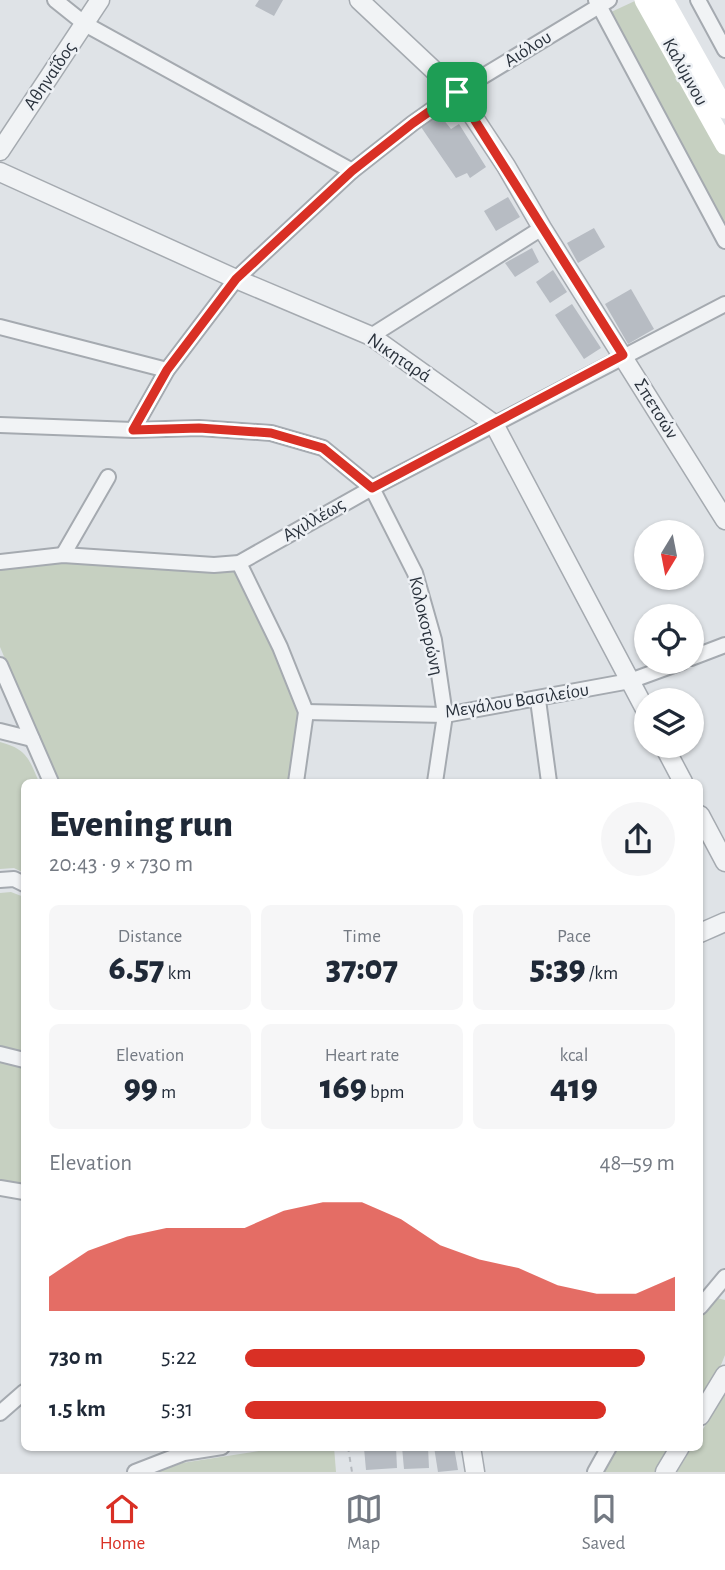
<!DOCTYPE html>
<meta charset="utf-8">
<style>
:root{--surface:#fff;--page:#f6f6f7;--text:#1f2937;--muted:#747a83;--line:#e0e1e3;--accent:#d93025}
body{margin:0;font-family:"Alegreya Sans",sans-serif;background:var(--page);color:var(--text);height:100vh;display:flex;flex-direction:column;font-size:26px;white-space:nowrap}
*{box-sizing:border-box;margin:0}
p{font-size:23px;color:var(--muted)}
.icon{flex:none;width:38px;height:38px;fill:none;stroke:currentColor;stroke-width:2;stroke-linecap:round;stroke-linejoin:round}
.map{position:relative;flex:1;overflow:hidden}
.side{position:absolute;left:21px;top:779px;width:682px;height:672px;display:flex;flex-direction:column;background:var(--surface);border-radius:10px;box-shadow:0 2px 5px #0004}
.side>*{flex:none}
.needle{width:46px;rotate:190deg}
.tools{position:absolute;left:634px;top:520px;display:grid;gap:14px}
.tools a{display:grid;place-items:center;width:70px;height:70px;border-radius:50%;background:var(--surface);box-shadow:0 2px 5px #0004;font-size:35px}
.pin{position:absolute;display:grid;place-items:center;width:60px;height:60px;color:#fff;margin:-30px;border-radius:14px;box-shadow:0 4px 10px #0006}
.round{display:grid;place-items:center;flex:none;width:74px;height:74px;border-radius:37px;background:var(--page)}
.headline{display:flex;align-items:center;justify-content:space-between;height:119px;padding:0 28px}
h1{font-size:38px;font-weight:800;line-height:52px}
.stats{display:grid;grid-template-columns:repeat(3,1fr);gap:10px;height:119px;padding:7px 28px}
.stats div{display:grid;align-content:center;border-radius:10px;background:var(--page);text-align:center}
.stats b{font-size:35px;font-weight:800}
.stats small{font-size:19px;font-weight:400}
.stats p{font-size:19px}
.chart{height:196px;padding:14px 28px}
.chart p{display:flex;justify-content:space-between}
.chart svg{width:100%;height:126px;margin-top:7px;fill:var(--accent);opacity:.7}
ul{padding:0 28px;list-style:none;font-size:23px}
li{display:grid;grid-template-columns:112px 84px 1fr;align-items:center;height:52px}
li i{height:18px;border-radius:9px;background:var(--accent)}
.tabs{display:flex;justify-content:space-around;align-items:center;height:98px;border-top:2px solid var(--line);background:var(--surface);font-size:19px;color:var(--muted)}
.tabs a{display:grid;justify-items:center;gap:4px}
.tabs .active{color:var(--accent)}
.map>svg:first-child{display:block}
.green{fill:#c6d0c1}
.building{fill:#b7bcc3}
.lines{fill:none;stroke-linecap:round;stroke-linejoin:round}
.minor-casing{stroke:#a5aab0;stroke-width:18}
.tertiary-casing{stroke:#a5aab0;stroke-width:21}
.path{stroke:#b5b9be;stroke-width:2;stroke-dasharray:5 5;stroke-linecap:butt}
.minor{stroke:#f1f3f5;stroke-width:14}
.tertiary{stroke:#f1f3f5;stroke-width:18}
.secondary{stroke:#fff;stroke-width:19}
.route-casing{stroke:#fff;stroke-width:14}
.route{stroke:#d93025;stroke-width:9}
.labels{text-anchor:middle;dominant-baseline:central;stroke-width:5;stroke-linejoin:round;paint-order:stroke}
.street-label{font-size:19px;fill:#2a323c;stroke:#eef1f5}
</style>
<div class="map">
<svg width="725" height="1472" viewBox="0 0 725 1472">
<rect width="100%" height="100%" fill="#dfe3e7"/>
<g class="green">
<path d="M 637,0 L 725,156 L 725,227 L 609,13 Z"/>
<path d="M 62,559 L 235,571 L 247,585 L 300,712 L 290,782 L 57,782 L 0,647 L 0,567 Z"/>
<path d="M 0,742 C 27,749 29,759 39,782 L 24,782 L 24,873 L 14,868 L 0,869 Z"/>
<path d="M 11,892 L 24,897 L 24,1185 L 0,1181 L 0,893 Z"/>
<path d="M 717,1298 L 725,1300 L 725,1355 L 719,1370 L 700,1401 L 700,1315 L 710,1301 Z"/>
<path d="M 725,1393 L 725,1472 L 677,1472 L 692,1447 L 700,1447 L 700,1434 Z"/>
<path d="M 285,1447 L 334,1447 L 336,1472 L 158,1472 L 182,1463 Z"/>
<path d="M 616,1447 L 671,1447 L 655,1472 L 602,1472 Z"/>
</g>
<g class="building">
<path d="M 259,0 L 283,0 L 274,16 L 255,6 Z"/>
<path d="M 439,114 L 451,129 L 459,124 L 486,167 L 470,178 L 467,173 L 456,178 L 421,127 Z"/>
<path d="M 508,197 L 520,217 L 496,231 L 484,211 Z"/>
<path d="M 594,228 L 605,247 L 578,263 L 567,243 Z"/>
<path d="M 532,248 L 539,262 L 515,277 L 505,263 Z"/>
<path d="M 553,270 L 567,292 L 550,303 L 536,282 Z"/>
<path d="M 631,289 L 654,329 L 628,344 L 605,304 Z"/>
<path d="M 572,304 L 601,348 L 584,359 L 555,315 Z"/>
<path d="M 376,1447 L 396,1447 L 397,1468 L 366,1470 L 364,1448 Z"/>
<path d="M 402,1447 L 428,1447 L 429,1468 L 404,1469 Z"/>
<path d="M 434,1447 L 454,1447 L 458,1470 L 438,1472 Z"/>
</g>
<g class="lines">
<g class="minor-casing">
<g id="minor">
<path d="M 55,0 L 85,24 L 352,171"/>
<path d="M 596,0 L 725,241"/>
<path d="M 698,0 L 725,50"/>
<path d="M 0,327 L 167,370"/>
<path d="M 371,336 L 542,228"/>
<path d="M 0,425 L 133,430 L 199,428 L 271,433 L 323,448 L 372,488 L 415,573 L 434,640 L 445,715 L 435,782"/>
<path d="M 133,430 L 167,370 L 236,279 L 352,171 L 413,123 L 457,92 L 609,0"/>
<path d="M 63,555 L 108,477"/>
<path d="M 0,562 L 63,555 L 214,565 L 239,563 L 372,488 L 725,304"/>
<path d="M 239,563 L 280,647 L 306,712 L 296,782"/>
<path d="M 691,658 L 725,645"/>
<path d="M 0,665 L 51,782"/>
<path d="M 538,700 L 549,782"/>
<path d="M 306,712 L 445,715 L 630,681 L 682,662"/>
<path d="M 0,731 L 32,739"/>
<path d="M 0,880 L 14,879 L 24,884"/>
<path d="M 0,1054 L 24,1060"/>
<path d="M 0,1188 L 24,1192"/>
<path d="M 700,1307 L 725,1277"/>
<path d="M 0,1413 L 24,1392"/>
<path d="M 135,1472 L 184,1453 L 222,1447"/>
<path d="M 595,1472 L 609,1447"/>
</g>
</g>
<g class="tertiary-casing">
<g id="tertiary">
<path d="M 359,0 L 457,92 L 506,166 L 542,228 L 725,520"/>
<path d="M 0,151 L 100,0"/>
<path d="M 0,172 L 236,279 L 371,336 L 494,424 L 646,711"/>
<path d="M 664,746 L 683,782"/>
<path d="M 700,815 L 725,862"/>
<path d="M 700,933 L 725,922"/>
<path d="M 700,1416 L 725,1375"/>
<path d="M 471,1447 L 475,1472"/>
<path d="M 665,1472 L 680,1447"/>
</g>
</g>
<path class="path" d="M 348,1447 L 352,1472"/>
<use href="#minor" class="minor"/>
<use href="#tertiary" class="tertiary"/>
<g class="secondary">
<path d="M 644,0 L 725,145"/>
<path d="M 664,0 L 725,109"/>
</g>
</g>
<g class="lines">
<g class="route-casing">
<path id="route" d="M 457,92 L 623,355 L 372,488 L 323,448 L 271,433 L 199,428 L 133,430 L 167,370 L 236,279 L 352,171 L 413,123 Z"/>
</g>
<use href="#route" class="route"/>
</g>
<g class="labels">
<g class="street-label">
<text transform="translate(528 49) rotate(-32)">Αιόλου</text>
<text transform="translate(685 72) rotate(61)">Καλύμνου</text>
<text transform="translate(50 76) rotate(-56)">Αθηναΐδος</text>
<text transform="translate(399 358) rotate(34)">Νικηταρά</text>
<text transform="translate(656 409) rotate(58)">Σπετσών</text>
<text transform="translate(314 520) rotate(-30)">Αχιλλέως</text>
<text transform="translate(426 626) rotate(77)">Κολοκοτρώνη</text>
<text transform="translate(517 701) rotate(-9)">Μεγάλου Βασιλείου</text>
</g>
</g>
</svg>
<div class="tools">
<a><svg class="needle" viewBox="-14 -14 28 28"><path d="M0-13l5 13h-10z" fill="#e53935"/><path d="M0 13l5-13h-10z" fill="#747a83"/></svg></a>
<a><svg class="icon" aria-label="locate" viewBox="0 0 24 24"><circle cx="12" cy="12" r="6"/><path d="M12 2v4M12 18v4M2 12h4M18 12h4"/></svg></a>
<a><svg class="icon" aria-label="layers" viewBox="0 0 24 24"><path d="M12 4l9 5-9 5-9-5zM3 14l9 5 9-5"/></svg></a>
</div>
<div class="pin" style="left:457px;top:92px;background:#1e9e55"><svg class="icon" aria-label="arrive" viewBox="0 0 24 24"><path d="M6 21V4h12l-3 4 3 4H6"/></svg></div>
<section class="side">
<div class="headline"><div><h1>Evening run</h1><p>20:43 · 9 × 730 m</p></div><a class="round"><svg class="icon" aria-label="share" viewBox="0 0 24 24"><path d="M12 15V3M7 8l5-5 5 5M5 13v7h14v-7"/></svg></a></div>
<div class="stats">
<div><p>Distance</p><b>6.57<small> km</small></b></div>
<div><p>Time</p><b>37:07</b></div>
<div><p>Pace</p><b>5:39<small> /km</small></b></div>
</div>
<div class="stats">
<div><p>Elevation</p><b>99<small> m</small></b></div>
<div><p>Heart rate</p><b>169<small> bpm</small></b></div>
<div><p>kcal</p><b>419</b></div>
</div>
<div class="chart"><p><span>Elevation</span>48–59 m</p>
<svg viewBox="0 0 160 44" preserveAspectRatio="none"><path d="M0 44V32L10 23L20 18L30 15L40 15L50 15L60 9L70 6L80 6L90 12L100 21L110 26L120 29L130 35L140 38L150 38L160 32V44z"/></svg>
</div>
<ul>
<li><b>730 m</b>5:22<i style="width:93%"></i></li>
<li><b>1.5 km</b>5:31<i style="width:84%"></i></li>
</ul>
</section>
</div>
<nav class="tabs">
<a class="active"><svg class="icon" aria-label="home" viewBox="0 0 24 24"><path d="M3 11l9-7 9 7M6 9v11h12V9"/></svg>Home</a>
<a><svg class="icon" aria-label="map" viewBox="0 0 24 24"><path d="M3 6l6-2 6 2 6-2v14l-6 2-6-2-6 2zM9 4v14M15 6v14"/></svg>Map</a>
<a><svg class="icon" aria-label="saved" viewBox="0 0 24 24"><path d="M7 4h10v16l-5-4-5 4z"/></svg>Saved</a>
</nav>
